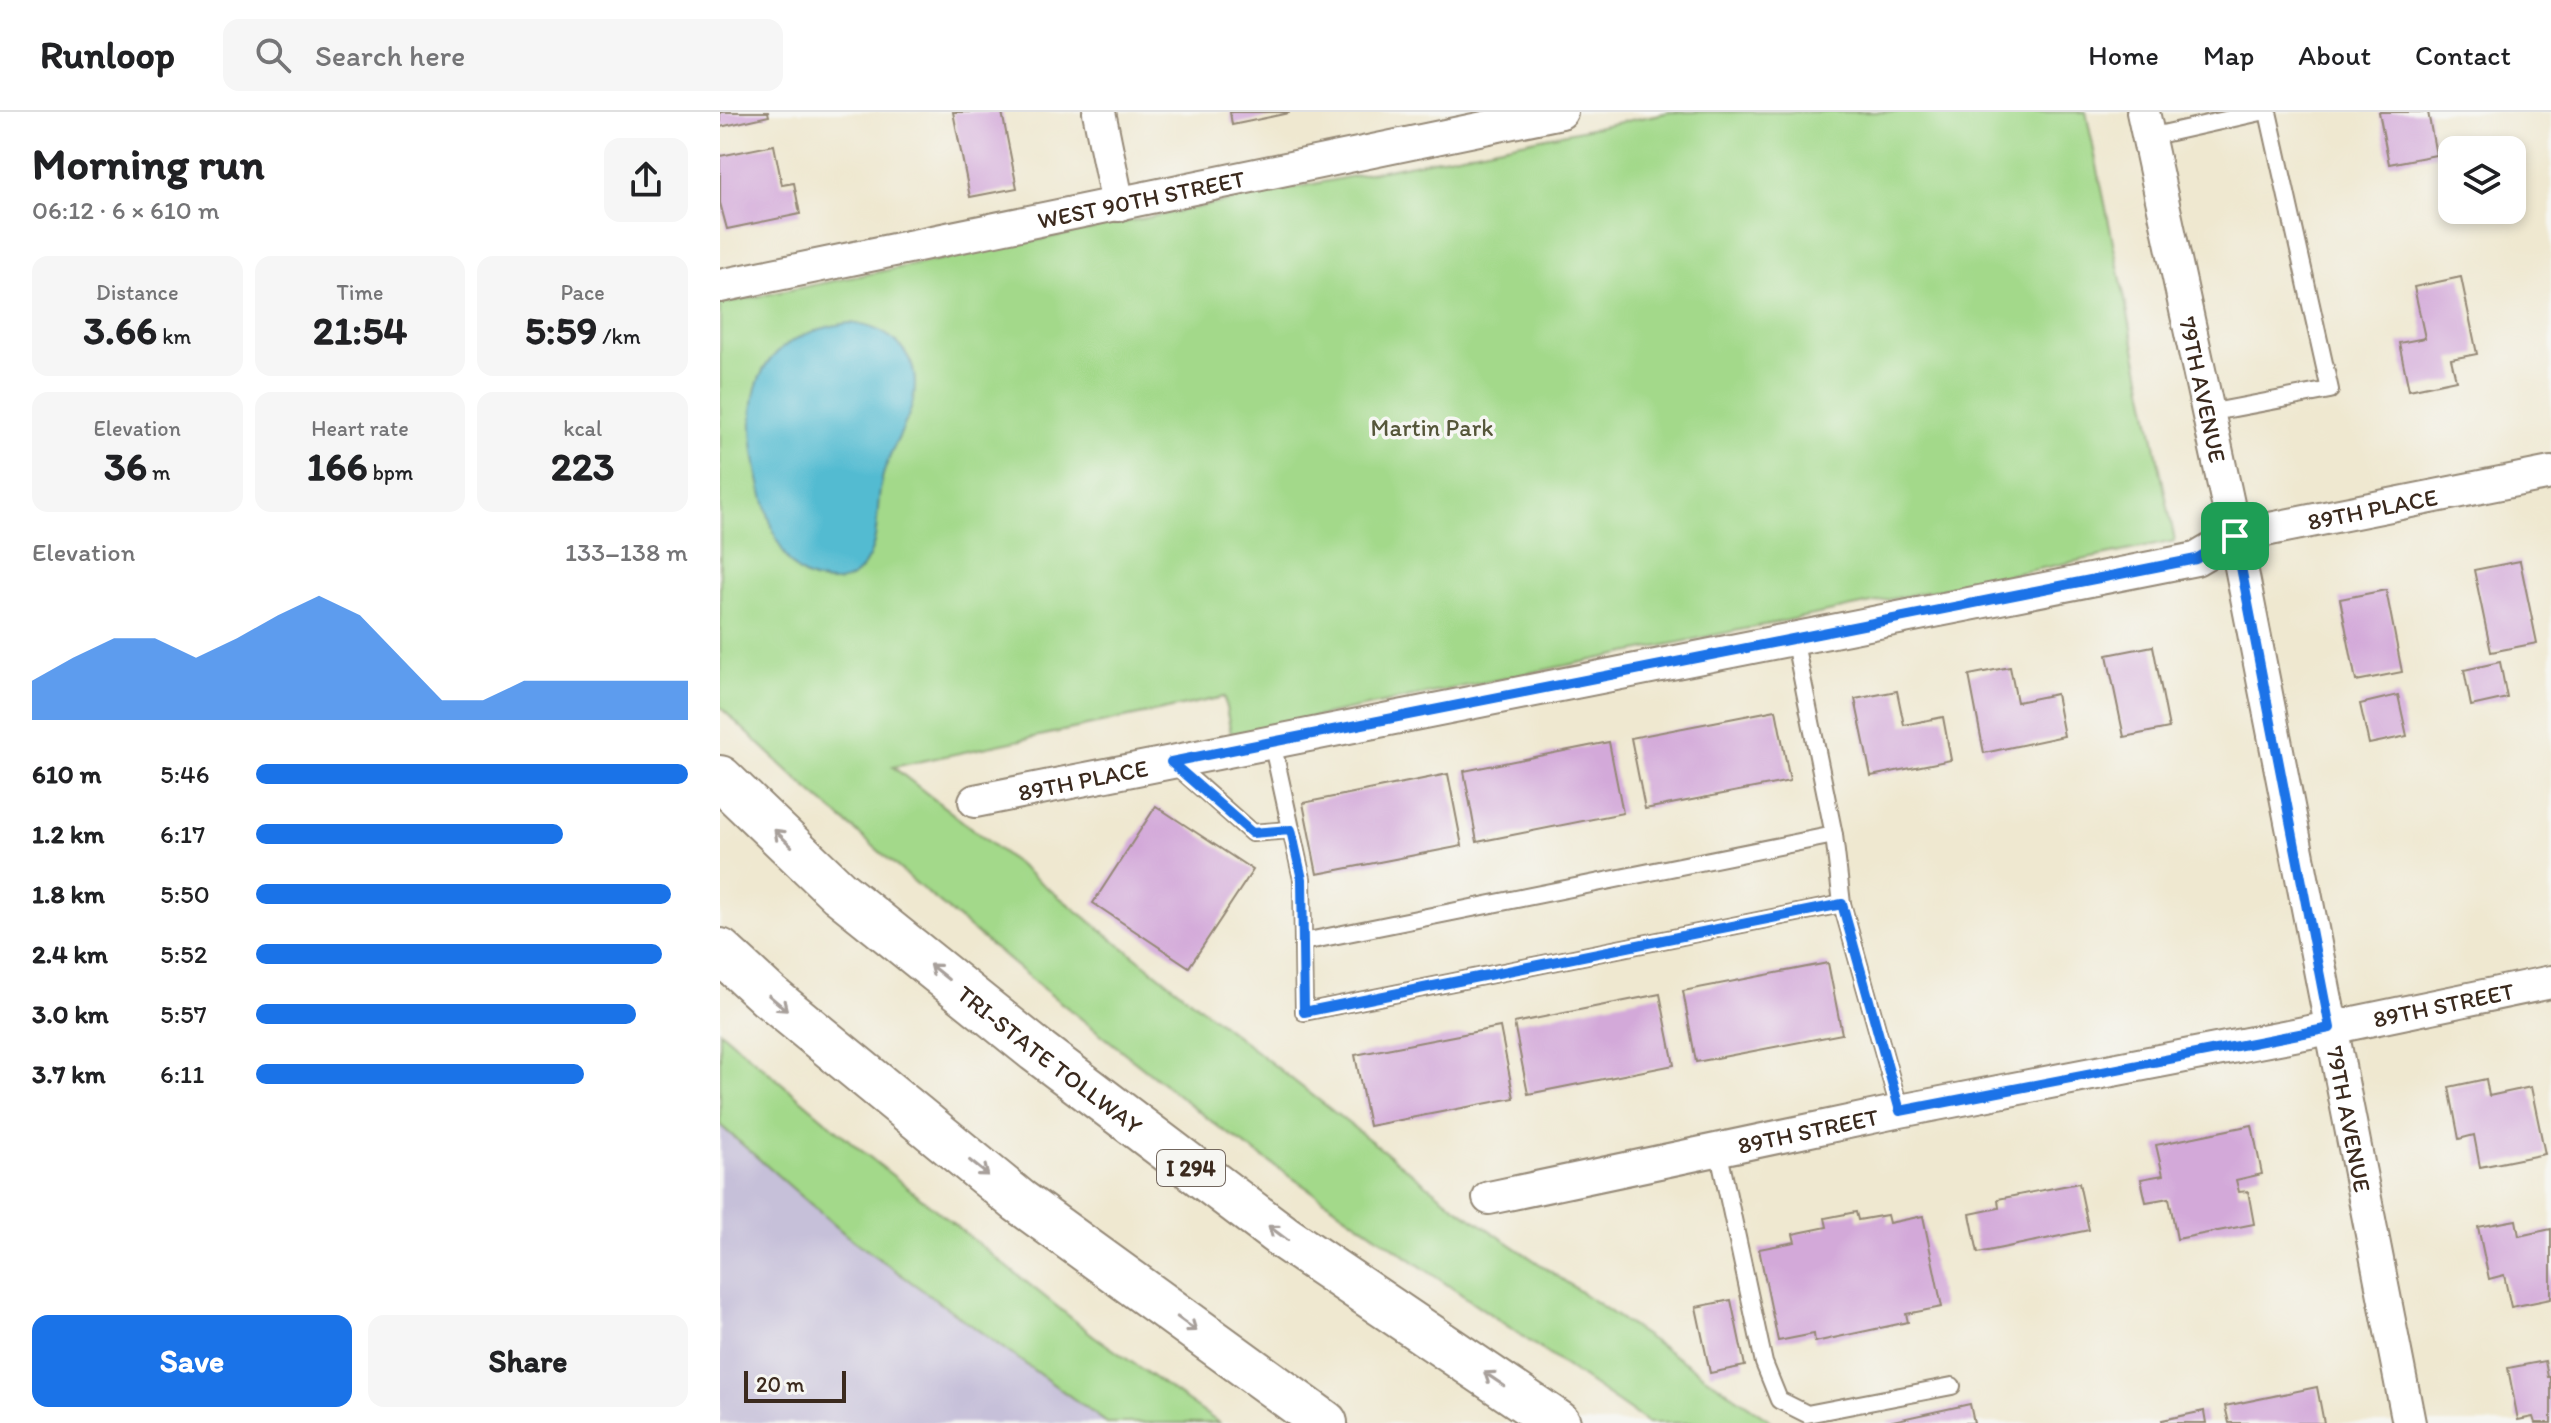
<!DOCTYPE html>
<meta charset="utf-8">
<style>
:root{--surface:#fff;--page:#f6f6f6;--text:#202124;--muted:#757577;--line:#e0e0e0;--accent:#1a73e8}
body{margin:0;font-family:Itim,sans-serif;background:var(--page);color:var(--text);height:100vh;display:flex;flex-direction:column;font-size:30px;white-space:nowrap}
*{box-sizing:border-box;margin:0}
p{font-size:26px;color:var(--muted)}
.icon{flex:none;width:44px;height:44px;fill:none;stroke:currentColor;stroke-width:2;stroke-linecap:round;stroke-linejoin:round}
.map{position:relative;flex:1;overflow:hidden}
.panel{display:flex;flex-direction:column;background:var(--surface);width:720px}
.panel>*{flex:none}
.buttons{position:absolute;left:1718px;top:24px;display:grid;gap:16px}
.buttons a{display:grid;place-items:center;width:88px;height:88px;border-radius:16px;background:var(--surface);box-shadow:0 4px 12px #0003;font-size:40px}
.scale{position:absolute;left:24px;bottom:20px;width:102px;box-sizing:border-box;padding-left:8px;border:4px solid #3b2a1e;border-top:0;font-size:22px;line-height:28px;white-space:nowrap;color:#3b2a1e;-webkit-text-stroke:6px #f6f6f2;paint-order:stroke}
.pin{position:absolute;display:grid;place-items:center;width:68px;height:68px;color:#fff;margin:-34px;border-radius:16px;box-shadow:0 4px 12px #0006}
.round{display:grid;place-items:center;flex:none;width:84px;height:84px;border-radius:16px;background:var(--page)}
.headline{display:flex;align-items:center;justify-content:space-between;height:136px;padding:0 32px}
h1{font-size:44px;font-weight:700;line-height:60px}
.figures{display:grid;grid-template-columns:repeat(3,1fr);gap:12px;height:136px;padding:8px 32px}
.figures div{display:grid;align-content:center;border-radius:16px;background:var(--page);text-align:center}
.figures b{font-size:40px;font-weight:700}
.figures small{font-size:22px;font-weight:400}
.figures p{font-size:22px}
.chart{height:224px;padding:16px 32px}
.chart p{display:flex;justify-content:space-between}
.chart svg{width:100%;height:144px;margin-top:8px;fill:var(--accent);opacity:.7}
.button{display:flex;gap:16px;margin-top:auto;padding:16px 32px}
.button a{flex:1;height:92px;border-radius:16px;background:var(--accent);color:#fff;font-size:32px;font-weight:700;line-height:92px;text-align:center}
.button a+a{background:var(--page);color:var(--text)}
ul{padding:0 32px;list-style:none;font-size:26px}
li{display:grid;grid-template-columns:128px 96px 1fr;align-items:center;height:60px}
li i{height:20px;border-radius:10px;background:var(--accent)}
header{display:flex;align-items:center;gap:48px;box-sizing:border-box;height:112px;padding:0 40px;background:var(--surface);border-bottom:2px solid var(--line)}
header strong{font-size:38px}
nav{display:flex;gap:44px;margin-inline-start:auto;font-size:28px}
.search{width:560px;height:72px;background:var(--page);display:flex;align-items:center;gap:20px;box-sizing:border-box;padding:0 28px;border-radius:16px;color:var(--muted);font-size:30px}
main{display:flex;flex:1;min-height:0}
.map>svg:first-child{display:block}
.industrial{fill:#c6c0d9}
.green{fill:#a3d98a;stroke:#6f8254;stroke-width:2}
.water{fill:#53bbd1;stroke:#477278;stroke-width:2}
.building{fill:#d3a9d9}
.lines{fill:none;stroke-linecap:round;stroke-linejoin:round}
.service-casing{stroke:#958977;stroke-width:20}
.minor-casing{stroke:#958977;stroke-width:36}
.motorway-casing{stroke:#958977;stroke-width:48}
.service{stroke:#fff;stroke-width:16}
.minor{stroke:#fff;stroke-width:32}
.motorway{stroke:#fff;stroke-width:44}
.oneway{stroke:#a79f9a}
.route-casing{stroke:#fff;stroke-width:16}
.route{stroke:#1a73e8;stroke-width:10}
.labels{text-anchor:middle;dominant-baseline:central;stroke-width:7;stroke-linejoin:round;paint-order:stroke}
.shield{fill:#f6f6f2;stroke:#73675e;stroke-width:2}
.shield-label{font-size:22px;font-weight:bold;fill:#3b2a1e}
.street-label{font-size:24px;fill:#3b2a1e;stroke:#f6f6f2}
.park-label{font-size:24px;fill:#555639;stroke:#f6f6f2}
</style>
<header>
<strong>Runloop</strong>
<div class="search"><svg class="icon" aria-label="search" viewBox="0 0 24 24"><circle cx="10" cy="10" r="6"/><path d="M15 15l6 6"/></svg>Search here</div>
<nav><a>Home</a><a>Map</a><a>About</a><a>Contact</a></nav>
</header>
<main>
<section class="panel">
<div class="headline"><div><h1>Morning run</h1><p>06:12 · 6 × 610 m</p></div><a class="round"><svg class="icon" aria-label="share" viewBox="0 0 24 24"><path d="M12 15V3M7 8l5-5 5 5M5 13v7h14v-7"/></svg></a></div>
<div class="figures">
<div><p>Distance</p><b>3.66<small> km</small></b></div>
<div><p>Time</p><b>21:54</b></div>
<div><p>Pace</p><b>5:59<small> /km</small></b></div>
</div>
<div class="figures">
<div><p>Elevation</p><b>36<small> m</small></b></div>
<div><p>Heart rate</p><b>166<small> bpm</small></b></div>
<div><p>kcal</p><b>223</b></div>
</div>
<div class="chart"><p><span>Elevation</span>133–138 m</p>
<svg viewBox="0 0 160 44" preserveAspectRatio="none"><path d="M0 44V32L10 25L20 19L30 19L40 25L50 19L60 12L70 6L80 12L90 25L100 38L110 38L120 32L130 32L140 32L150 32L160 32V44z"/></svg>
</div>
<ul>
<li><b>610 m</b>5:46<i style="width:100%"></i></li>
<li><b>1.2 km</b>6:17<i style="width:71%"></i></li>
<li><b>1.8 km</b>5:50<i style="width:96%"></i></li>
<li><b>2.4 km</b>5:52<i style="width:94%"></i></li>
<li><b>3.0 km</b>5:57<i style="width:88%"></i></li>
<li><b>3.7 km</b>6:11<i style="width:76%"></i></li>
</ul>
<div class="button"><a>Save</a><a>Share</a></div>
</section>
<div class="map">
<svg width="1831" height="1311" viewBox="0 0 1831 1311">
<rect width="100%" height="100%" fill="#f6f6f2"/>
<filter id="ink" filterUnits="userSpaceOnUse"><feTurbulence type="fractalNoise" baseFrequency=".0125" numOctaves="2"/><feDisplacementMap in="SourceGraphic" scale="16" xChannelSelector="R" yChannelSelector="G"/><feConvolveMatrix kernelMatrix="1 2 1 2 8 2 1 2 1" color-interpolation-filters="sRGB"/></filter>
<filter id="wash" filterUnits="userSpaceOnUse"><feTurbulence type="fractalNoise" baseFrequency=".006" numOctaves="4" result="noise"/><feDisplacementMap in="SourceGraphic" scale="32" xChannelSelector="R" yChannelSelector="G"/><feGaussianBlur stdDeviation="1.8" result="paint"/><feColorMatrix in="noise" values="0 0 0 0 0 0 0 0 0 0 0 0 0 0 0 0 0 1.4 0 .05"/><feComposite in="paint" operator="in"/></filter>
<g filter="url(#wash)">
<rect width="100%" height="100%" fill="#efe8d0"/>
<path class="industrial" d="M 0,1013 L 126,1123 L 387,1311 L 0,1311 Z"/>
<g class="green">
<path d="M 950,0 L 1366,0 L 1455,429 L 511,622 L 504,585 L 173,655 L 734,1094 L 1054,1311 L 928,1311 L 500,1016 L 321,875 L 198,773 L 83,673 L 0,595 L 0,192 Z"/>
<path d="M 0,919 L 137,1035 L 374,1224 L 499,1311 L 387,1311 L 126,1123 L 0,1013 Z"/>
</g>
<path class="water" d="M 130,211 C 172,216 203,244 193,289 C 187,316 168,340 162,367 C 155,394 161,426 146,450 C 139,463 126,471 111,470 C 97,469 82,465 73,454 C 55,433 48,403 41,376 C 20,290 28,224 130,211 Z"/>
<g id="blocks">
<g class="building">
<path d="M 0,0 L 48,0 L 49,4 L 0,15 Z"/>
<path d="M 233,0 L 282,0 L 297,76 L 250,85 Z"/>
<path d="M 510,0 L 569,0 L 569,1 L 512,13 Z"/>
<path d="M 1659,0 L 1708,0 L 1716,43 L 1669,52 Z"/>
<path d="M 54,33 L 62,73 L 74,71 L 80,102 L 7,117 L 0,91 L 0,44 Z"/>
<path d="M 1741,165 L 1757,242 L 1731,247 L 1736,268 L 1689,278 L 1679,231 L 1705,226 L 1694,175 Z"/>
<path d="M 1800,449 L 1817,531 L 1771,540 L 1754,458 Z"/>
<path d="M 1666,478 L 1682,560 L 1636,569 L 1620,487 Z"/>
<path d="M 1433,534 L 1449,616 L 1404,625 L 1387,543 Z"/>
<path d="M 1780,550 L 1787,586 L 1751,594 L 1744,558 Z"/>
<path d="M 1290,555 L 1297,590 L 1336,582 L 1344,624 L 1264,641 L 1249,563 Z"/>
<path d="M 1177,579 L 1184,613 L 1223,605 L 1231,648 L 1151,664 L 1135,587 Z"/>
<path d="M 1678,583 L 1687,624 L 1649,632 L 1640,592 Z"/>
<path d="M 1056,598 L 1070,669 L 925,697 L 911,626 Z"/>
<path d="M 889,630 L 903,701 L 757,730 L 744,659 Z"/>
<path d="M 728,662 L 742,734 L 597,762 L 583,691 Z"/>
<path d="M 436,694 L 533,758 L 469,855 L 373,791 Z"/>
<path d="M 1108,851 L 1122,922 L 976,950 L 963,879 Z"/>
<path d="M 940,882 L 954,953 L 808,982 L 794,911 Z"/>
<path d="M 780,915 L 794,986 L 649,1014 L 635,943 Z"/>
<path d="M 1766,967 L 1769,984 L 1811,975 L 1825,1042 L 1760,1055 L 1754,1023 L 1739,1027 L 1729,975 Z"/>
<path d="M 1532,1013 L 1542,1062 L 1516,1068 L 1519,1080 L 1528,1079 L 1534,1112 L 1457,1127 L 1449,1086 L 1426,1090 L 1421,1067 L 1443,1063 L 1436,1033 Z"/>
<path d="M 1359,1071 L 1369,1118 L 1258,1141 L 1250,1102 L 1279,1096 L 1278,1087 Z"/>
<path d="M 1136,1100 L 1138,1108 L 1167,1103 L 1169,1111 L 1203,1104 L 1222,1195 L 1186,1202 L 1188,1210 L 1095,1230 L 1094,1222 L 1058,1229 L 1039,1137 L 1075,1130 L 1073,1122 L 1107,1115 L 1105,1106 Z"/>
<path d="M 1796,1108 L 1799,1124 L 1831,1117 L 1831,1187 L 1791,1195 L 1784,1163 L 1769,1167 L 1758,1115 Z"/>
<path d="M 1011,1188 L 1025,1254 L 990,1261 L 976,1195 Z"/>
<path d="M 1825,1249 L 1828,1265 L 1831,1265 L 1831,1311 L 1815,1311 L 1813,1305 L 1798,1308 L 1788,1256 Z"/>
<path d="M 1597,1275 L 1604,1311 L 1509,1311 L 1505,1294 Z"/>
<path d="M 1250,1292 L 1254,1311 L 1168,1311 L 1168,1310 Z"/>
<path d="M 1484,1299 L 1486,1311 L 1443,1311 L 1442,1308 Z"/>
</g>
</g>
</g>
<g filter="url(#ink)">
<use href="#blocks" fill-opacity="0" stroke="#958977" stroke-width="2"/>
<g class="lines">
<g class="service-casing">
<g id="service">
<path d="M 1429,25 L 1541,0"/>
<path d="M 1488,301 L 1610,278 L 1548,0"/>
<path d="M 552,630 L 582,767 L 584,900 L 1122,792 L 1180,999"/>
<path d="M 452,650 L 532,721 L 571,718"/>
<path d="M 1114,723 L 1122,792"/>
<path d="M 583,830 L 1114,723 L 1074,526"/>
<path d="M 998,1037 L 1044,1251 L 1059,1288 L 1087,1302 L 1232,1274"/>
</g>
</g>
<g class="minor-casing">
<g id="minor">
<path d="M 379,0 L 398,93"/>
<path id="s1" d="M 1423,0 L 1515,424 L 1689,1311"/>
<path id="s2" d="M 0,174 L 841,0"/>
<path id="s3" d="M 255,689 L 1476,447 L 1515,424 L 1831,361"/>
<path id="s4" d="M 769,1086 L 1180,999 L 1610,916 L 1831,870"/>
</g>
</g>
<g class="motorway-casing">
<g id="motorway">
<path id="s5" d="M 0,666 L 119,780 L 316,938 L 566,1127 L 838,1311"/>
<path d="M 0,839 L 49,884 L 299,1089 L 605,1311"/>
</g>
</g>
<use href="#service" class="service"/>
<use href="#minor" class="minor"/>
<use href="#motorway" class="motorway"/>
</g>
<defs><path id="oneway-shaft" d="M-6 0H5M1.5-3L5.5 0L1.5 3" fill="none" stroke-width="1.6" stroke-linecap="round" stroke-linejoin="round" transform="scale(2)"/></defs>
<g class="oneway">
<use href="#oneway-shaft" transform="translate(63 726) rotate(-136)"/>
<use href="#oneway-shaft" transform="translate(219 860) rotate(-141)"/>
<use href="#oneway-shaft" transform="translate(58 891) rotate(40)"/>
<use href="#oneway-shaft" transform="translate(259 1056) rotate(39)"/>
<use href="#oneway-shaft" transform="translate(558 1121) rotate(-143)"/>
<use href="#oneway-shaft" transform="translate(467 1212) rotate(36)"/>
<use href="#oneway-shaft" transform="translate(774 1267) rotate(-146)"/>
</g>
</g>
<g class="lines" filter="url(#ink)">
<g class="route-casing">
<path id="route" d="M 1515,424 L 1610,916 L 1180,999 L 1122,792 L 584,900 L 582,767 L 571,718 L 532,721 L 451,650 L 1476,447 Z"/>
</g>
<use href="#route" class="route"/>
</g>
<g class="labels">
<rect class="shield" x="437" y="1038" width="68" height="36" rx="6"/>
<g class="shield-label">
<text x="471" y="1056">I 294</text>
</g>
<g class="street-label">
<text stroke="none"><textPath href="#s2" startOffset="430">WEST 90TH STREET</textPath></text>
<text stroke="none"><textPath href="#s1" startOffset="284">79TH AVENUE</textPath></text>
<text stroke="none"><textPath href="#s3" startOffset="1430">89TH PLACE</textPath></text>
<text stroke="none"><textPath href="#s3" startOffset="110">89TH PLACE</textPath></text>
<text stroke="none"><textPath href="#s4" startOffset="974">89TH STREET</textPath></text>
<text stroke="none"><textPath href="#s5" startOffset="434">TRI-STATE TOLLWAY</textPath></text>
<text stroke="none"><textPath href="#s1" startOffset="1028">79TH AVENUE</textPath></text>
<text stroke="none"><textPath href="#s4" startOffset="326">89TH STREET</textPath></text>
</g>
<g class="park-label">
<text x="712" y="315">Martin Park</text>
</g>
</g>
</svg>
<div class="buttons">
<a><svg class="icon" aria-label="layers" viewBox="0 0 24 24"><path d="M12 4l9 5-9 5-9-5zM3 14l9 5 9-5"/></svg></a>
</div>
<div class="scale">20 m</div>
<div class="pin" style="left:1515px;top:424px;background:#1e9e55"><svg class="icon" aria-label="arrive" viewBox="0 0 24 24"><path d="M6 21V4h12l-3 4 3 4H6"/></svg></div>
</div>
</main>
